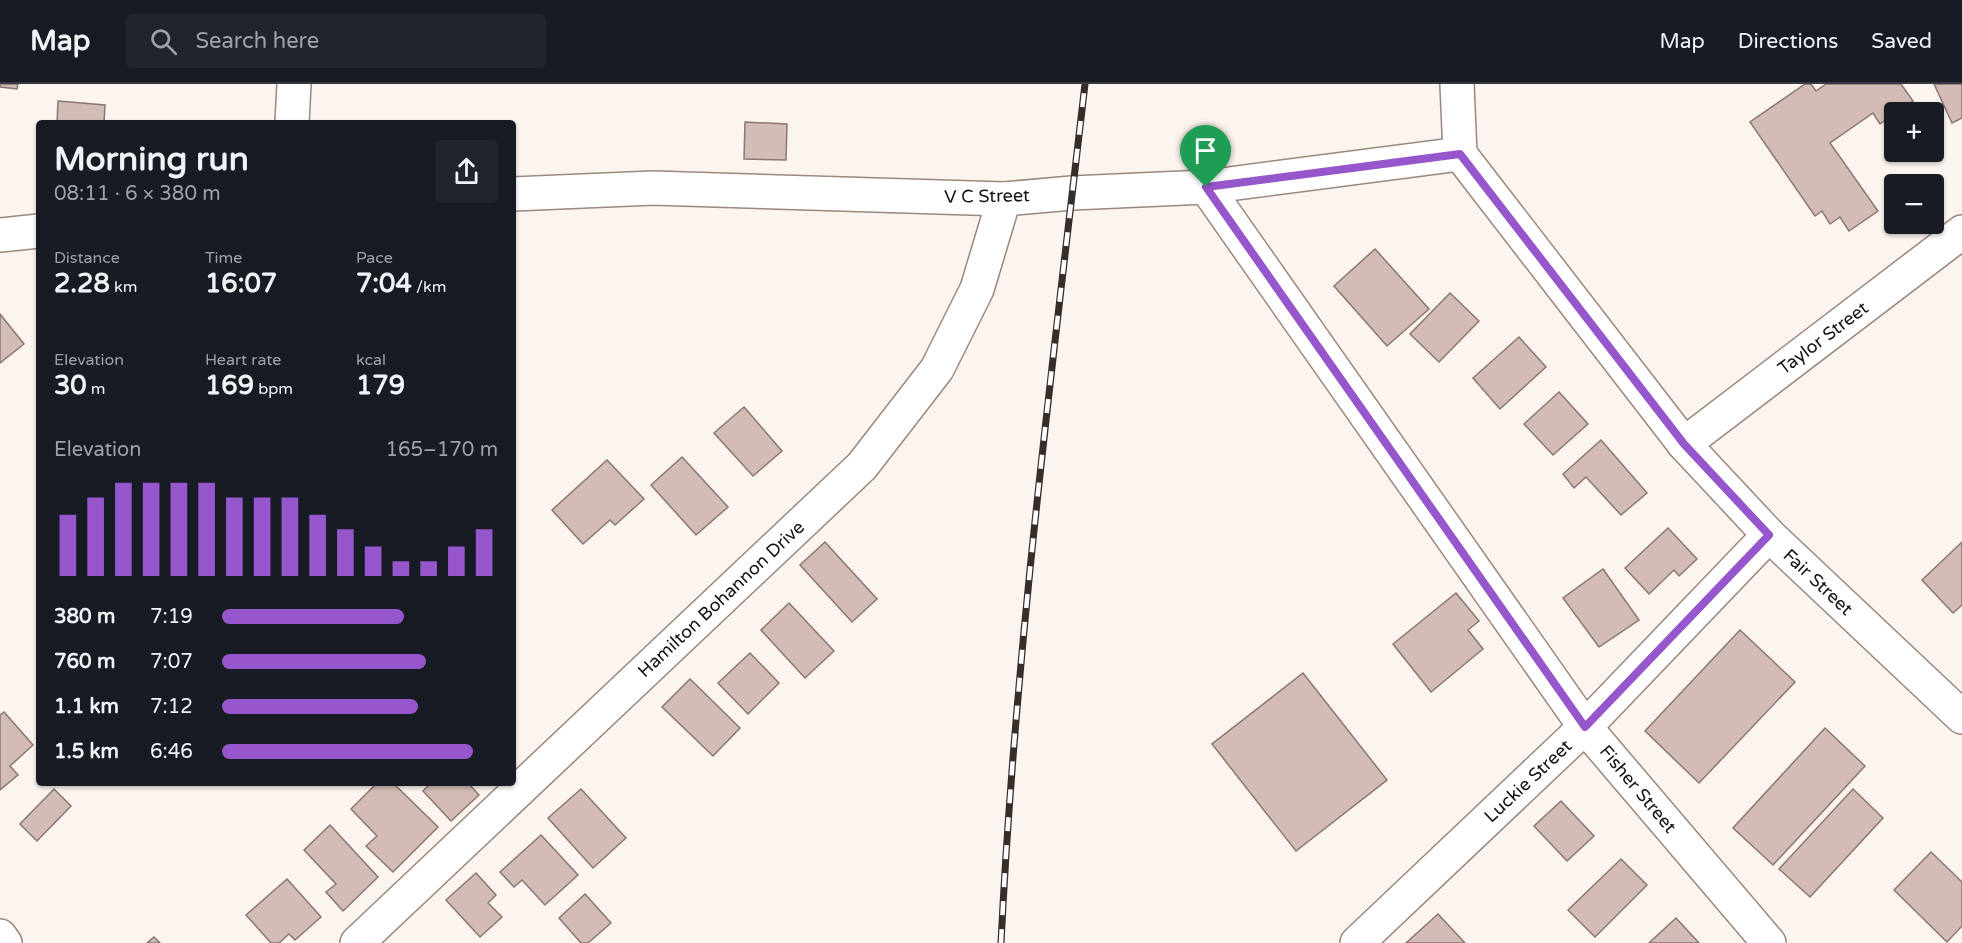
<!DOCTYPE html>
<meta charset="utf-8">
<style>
:root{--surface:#171b24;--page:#20242c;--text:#f1f3f6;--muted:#9ea1a6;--line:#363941;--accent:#9656cc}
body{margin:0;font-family:"Varela Round",sans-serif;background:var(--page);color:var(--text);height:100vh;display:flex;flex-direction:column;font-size:22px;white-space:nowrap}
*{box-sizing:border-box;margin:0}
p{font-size:20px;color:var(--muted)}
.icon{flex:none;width:33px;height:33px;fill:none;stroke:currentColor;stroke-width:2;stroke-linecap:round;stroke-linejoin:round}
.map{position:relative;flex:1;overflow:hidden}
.panel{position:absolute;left:36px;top:36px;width:480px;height:666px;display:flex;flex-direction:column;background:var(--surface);border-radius:6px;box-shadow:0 2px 4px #0004}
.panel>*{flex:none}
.fabs{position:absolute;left:1884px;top:18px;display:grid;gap:12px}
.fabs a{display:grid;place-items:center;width:60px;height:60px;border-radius:6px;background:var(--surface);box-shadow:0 2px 4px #0004;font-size:30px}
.pin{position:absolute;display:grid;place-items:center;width:51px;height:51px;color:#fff;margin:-62px -26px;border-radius:50% 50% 50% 0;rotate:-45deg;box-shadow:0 0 6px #0007}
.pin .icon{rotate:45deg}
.round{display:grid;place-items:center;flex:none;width:63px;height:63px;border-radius:6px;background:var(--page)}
.summary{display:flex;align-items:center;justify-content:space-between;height:102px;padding:0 18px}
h1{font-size:33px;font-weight:700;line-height:45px}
.metrics{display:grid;grid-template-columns:repeat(3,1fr);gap:9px;height:102px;padding:6px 18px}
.metrics div{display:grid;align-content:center}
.metrics b{font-size:26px;font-weight:700}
.metrics small{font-size:16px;font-weight:400}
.metrics p{font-size:16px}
.chart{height:168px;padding:12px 18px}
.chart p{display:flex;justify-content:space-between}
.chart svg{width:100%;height:108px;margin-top:6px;stroke:var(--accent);stroke-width:6}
ul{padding:0 18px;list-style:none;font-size:20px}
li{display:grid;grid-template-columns:96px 72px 1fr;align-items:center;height:45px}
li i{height:15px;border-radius:8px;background:var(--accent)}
header{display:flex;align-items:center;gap:36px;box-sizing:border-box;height:84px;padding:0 30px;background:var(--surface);border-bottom:2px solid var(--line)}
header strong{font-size:28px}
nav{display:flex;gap:33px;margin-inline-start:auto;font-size:21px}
.search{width:420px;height:54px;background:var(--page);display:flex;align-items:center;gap:15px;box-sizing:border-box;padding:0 21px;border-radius:6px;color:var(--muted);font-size:22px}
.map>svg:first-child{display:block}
.building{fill:#d3bcb6;stroke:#8b7771;stroke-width:1.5}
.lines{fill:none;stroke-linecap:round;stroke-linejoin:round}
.minor-casing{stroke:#9b877e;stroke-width:36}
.minor{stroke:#fff;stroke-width:33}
.rail-casing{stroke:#352e2b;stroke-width:7}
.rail{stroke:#fff;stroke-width:4.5;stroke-dasharray:14;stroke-linecap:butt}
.route-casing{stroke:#fff;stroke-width:12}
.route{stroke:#9656cc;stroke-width:8}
.labels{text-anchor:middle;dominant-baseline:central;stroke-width:6;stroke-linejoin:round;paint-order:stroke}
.street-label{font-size:18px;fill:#18110e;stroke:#fff}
</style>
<header>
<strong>Map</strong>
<div class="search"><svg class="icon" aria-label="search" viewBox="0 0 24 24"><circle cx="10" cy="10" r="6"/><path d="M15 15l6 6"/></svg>Search here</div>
<nav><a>Map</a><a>Directions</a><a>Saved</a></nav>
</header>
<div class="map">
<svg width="1962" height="859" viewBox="0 0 1962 859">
<rect width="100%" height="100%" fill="#fcf4ef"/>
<g class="building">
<path d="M 0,0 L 18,0 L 17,5 L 0,3 Z"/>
<path d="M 1805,0 L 1811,0 L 1816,7 L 1826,0 L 1901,0 L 1913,17 L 1880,40 L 1873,29 L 1830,59 L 1878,127 L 1849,147 L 1840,133 L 1830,140 L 1822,127 L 1815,132 L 1750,38 Z"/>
<path d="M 1934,0 L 1962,0 L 1962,34 L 1952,39 Z"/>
<path d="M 58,17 L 105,21 L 104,39 L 57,39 Z"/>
<path d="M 745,38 L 787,40 L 786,76 L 744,75 Z"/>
<path d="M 1375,165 L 1429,225 L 1387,262 L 1334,202 Z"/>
<path d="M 1450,209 L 1479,237 L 1439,278 L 1410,250 Z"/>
<path d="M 0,230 L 24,260 L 0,279 Z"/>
<path d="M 1519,253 L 1546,283 L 1500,325 L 1473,294 Z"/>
<path d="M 1559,308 L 1588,340 L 1553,371 L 1524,340 Z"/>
<path d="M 744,323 L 782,367 L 753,392 L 714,349 Z"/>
<path d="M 1601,356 L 1647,409 L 1621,431 L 1586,393 L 1574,404 L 1563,390 Z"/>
<path d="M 682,373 L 728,423 L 696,451 L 651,401 Z"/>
<path d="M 607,376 L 644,415 L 615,441 L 610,436 L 583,460 L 552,426 Z"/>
<path d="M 1668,444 L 1697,475 L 1679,492 L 1674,486 L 1649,510 L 1625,484 Z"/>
<path d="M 825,458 L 877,515 L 852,538 L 800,481 Z"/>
<path d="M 1962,458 L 1962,521 L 1953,529 L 1922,496 Z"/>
<path d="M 1603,485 L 1639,536 L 1599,563 L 1563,514 Z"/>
<path d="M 1456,509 L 1479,537 L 1468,546 L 1483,565 L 1431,608 L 1393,560 Z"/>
<path d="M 789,519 L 834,567 L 805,594 L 761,546 Z"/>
<path d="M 1740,546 L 1795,598 L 1699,699 L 1645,647 Z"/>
<path d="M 750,569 L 779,599 L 748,630 L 718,599 Z"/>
<path d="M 1303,589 L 1387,696 L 1296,767 L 1212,660 Z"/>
<path d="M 690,595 L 740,644 L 713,672 L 662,623 Z"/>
<path d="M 4,628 L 33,661 L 10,682 L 18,691 L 0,706 L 0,631 Z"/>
<path d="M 1825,644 L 1865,682 L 1773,781 L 1733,744 Z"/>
<path d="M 377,699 L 393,699 L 438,743 L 393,788 L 366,762 L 377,752 L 351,725 Z"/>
<path d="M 431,699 L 468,699 L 479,711 L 451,737 L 423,707 Z"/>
<path d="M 54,705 L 71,722 L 37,757 L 20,740 Z"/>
<path d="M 581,705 L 626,754 L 593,784 L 548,734 Z"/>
<path d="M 1853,705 L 1883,734 L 1810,813 L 1779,785 Z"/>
<path d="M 1561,717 L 1594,752 L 1567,777 L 1534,742 Z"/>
<path d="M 330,741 L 378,793 L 343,827 L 326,808 L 336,800 L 304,766 Z"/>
<path d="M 541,751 L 578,791 L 545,821 L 522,796 L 514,803 L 500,788 Z"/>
<path d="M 1931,768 L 1962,798 L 1962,842 L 1947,858 L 1894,806 Z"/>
<path d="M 1621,775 L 1647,801 L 1595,853 L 1568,826 Z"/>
<path d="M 476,789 L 496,811 L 488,819 L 502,833 L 480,853 L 446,816 Z"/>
<path d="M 287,795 L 321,833 L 295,856 L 289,850 L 279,859 L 271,859 L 246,831 Z"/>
<path d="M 585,810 L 611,839 L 588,859 L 581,859 L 559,834 Z"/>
<path d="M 1438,830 L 1465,859 L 1406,859 Z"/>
<path d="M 1676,834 L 1699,859 L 1649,859 Z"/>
<path d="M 154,853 L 160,859 L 147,859 Z"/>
</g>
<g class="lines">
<g class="minor-casing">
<g id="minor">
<path d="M 1457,0 L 1460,70 L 1684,360 L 1769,451 L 1962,633"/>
<path d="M 292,39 L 294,0"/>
<path d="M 1206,103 L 1585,643 L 1769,859"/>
<path d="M 513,110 L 653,104 L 1004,115 L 1072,109 L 1206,103 L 1460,70"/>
<path d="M 0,151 L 39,147"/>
<path d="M 1684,360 L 1962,148"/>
<path d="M 0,852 L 5,859"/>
<path d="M 357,859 L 862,382 L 937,285 L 977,205 L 1004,115"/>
<path d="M 1357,859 L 1585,643 L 1769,451"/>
</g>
</g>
<use href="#minor" class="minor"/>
<g class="rail-casing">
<path id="rail" d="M 1001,859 C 1015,572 1052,285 1085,0"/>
</g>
<use href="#rail" class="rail"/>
</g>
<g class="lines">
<g class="route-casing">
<path id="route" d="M 1460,70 L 1684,360 L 1769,451 L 1585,643 L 1206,103 Z"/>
</g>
<use href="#route" class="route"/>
</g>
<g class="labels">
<g class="street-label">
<text transform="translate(987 112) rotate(-1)">V C Street</text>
<text transform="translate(1823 254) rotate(-37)">Taylor Street</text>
<text transform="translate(1818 498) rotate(43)">Fair Street</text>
<text transform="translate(721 515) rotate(-43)">Hamilton Bohannon Drive</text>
<text transform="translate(1528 697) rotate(-43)">Luckie Street</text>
<text transform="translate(1638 705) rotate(50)">Fisher Street</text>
</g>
</g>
</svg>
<div class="fabs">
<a>+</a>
<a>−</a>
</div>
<div class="pin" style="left:1206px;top:103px;background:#1e9e55"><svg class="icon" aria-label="arrive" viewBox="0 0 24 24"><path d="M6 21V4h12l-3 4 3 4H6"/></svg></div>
<section class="panel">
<div class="summary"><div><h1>Morning run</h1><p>08:11 · 6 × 380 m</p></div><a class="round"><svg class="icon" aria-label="share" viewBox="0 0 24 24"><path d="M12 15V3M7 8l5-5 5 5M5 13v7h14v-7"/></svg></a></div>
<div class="metrics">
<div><p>Distance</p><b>2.28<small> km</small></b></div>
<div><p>Time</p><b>16:07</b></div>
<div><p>Pace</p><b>7:04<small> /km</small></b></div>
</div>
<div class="metrics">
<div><p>Elevation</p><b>30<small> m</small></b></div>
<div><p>Heart rate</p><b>169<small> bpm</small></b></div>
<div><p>kcal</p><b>179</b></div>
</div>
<div class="chart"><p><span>Elevation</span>165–170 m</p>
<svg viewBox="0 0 160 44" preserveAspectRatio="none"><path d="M5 44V19M15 44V12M25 44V6M35 44V6M45 44V6M55 44V6M65 44V12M75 44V12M85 44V12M95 44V19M105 44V25M115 44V32M125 44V38M135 44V38M145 44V32M155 44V25"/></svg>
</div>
<ul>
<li><b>380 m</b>7:19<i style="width:66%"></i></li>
<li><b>760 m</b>7:07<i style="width:74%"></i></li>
<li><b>1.1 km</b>7:12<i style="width:71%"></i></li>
<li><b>1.5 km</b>6:46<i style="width:91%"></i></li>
</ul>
</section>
</div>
